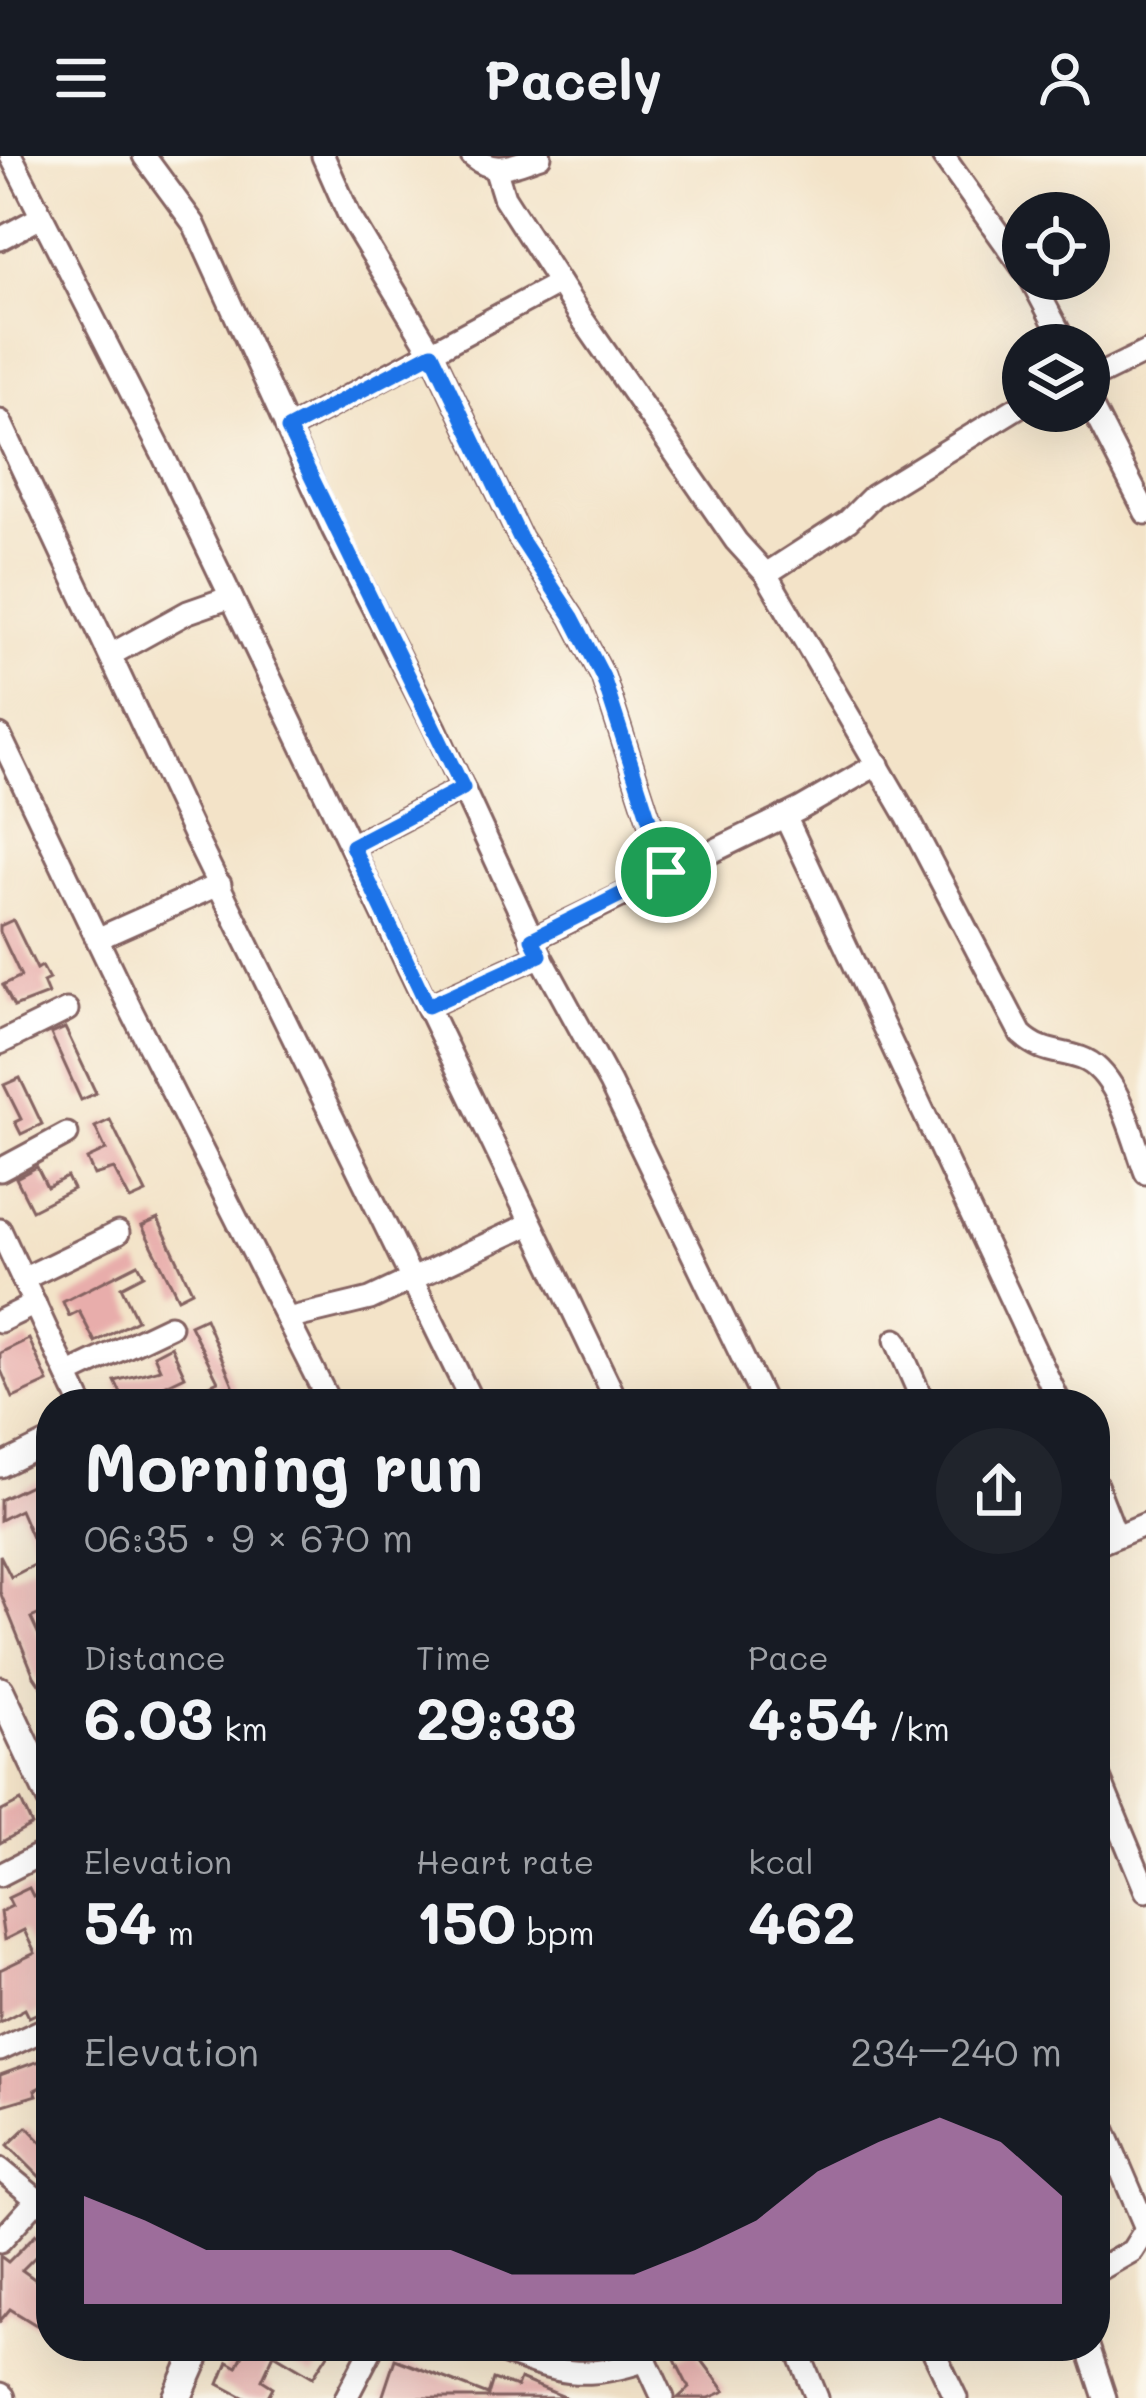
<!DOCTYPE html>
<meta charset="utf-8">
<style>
:root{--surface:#171b24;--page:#20242c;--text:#f1f3f6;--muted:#9ea1a6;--accent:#d690ce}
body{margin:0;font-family:Mali,sans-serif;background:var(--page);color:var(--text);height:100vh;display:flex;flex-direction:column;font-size:45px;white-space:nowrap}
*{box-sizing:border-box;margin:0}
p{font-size:39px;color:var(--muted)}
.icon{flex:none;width:66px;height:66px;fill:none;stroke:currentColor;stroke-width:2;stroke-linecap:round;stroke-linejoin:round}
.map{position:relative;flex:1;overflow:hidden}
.drawer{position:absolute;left:36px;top:1233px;width:1074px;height:972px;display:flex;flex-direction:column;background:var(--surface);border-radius:48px;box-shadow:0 12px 48px #0002}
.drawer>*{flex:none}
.tools{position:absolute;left:1002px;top:36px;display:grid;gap:24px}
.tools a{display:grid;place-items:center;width:108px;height:108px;border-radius:50%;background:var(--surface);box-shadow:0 12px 48px #0002;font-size:60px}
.pin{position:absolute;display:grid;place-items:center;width:102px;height:102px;color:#fff;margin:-51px;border:6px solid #fff;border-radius:50%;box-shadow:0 3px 12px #0007}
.round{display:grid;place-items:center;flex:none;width:126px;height:126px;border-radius:63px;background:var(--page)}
.headline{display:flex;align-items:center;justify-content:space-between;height:204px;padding:0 48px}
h1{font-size:66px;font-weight:700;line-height:90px}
.stats{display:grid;grid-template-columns:repeat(3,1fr);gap:18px;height:204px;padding:12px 48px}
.stats div{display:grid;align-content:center}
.stats b{font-size:60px;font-weight:700}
.stats small{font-size:33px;font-weight:400}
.stats p{font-size:33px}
.chart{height:336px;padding:24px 48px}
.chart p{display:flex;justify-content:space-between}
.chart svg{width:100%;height:216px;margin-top:12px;fill:var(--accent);opacity:.7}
header{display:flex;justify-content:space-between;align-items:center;height:156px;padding:0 48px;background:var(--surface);font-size:54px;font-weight:700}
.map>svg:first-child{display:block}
.building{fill:#e8adab}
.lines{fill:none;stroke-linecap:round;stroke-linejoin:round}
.street-casing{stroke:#856462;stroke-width:27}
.secondary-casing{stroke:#856462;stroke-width:33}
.street{stroke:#fff;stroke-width:21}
.secondary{stroke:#fff;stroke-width:27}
.route-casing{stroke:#fff;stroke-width:24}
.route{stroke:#1a73e8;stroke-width:15}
</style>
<header><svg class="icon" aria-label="menu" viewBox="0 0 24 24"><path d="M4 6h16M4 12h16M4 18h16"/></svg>Pacely<svg class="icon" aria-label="person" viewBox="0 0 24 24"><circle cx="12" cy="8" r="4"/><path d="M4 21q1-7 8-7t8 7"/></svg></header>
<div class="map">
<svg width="1146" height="2242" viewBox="0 0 1146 2242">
<rect width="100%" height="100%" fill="#fbf7ec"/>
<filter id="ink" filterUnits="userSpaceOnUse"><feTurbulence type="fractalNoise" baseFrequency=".00833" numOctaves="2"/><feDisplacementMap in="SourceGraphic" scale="24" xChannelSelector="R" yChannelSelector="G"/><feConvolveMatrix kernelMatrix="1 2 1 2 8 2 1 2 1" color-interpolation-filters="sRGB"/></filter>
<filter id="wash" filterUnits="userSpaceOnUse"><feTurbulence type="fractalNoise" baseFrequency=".004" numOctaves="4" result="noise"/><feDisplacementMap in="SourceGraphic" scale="48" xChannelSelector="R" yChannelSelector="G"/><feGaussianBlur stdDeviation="2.7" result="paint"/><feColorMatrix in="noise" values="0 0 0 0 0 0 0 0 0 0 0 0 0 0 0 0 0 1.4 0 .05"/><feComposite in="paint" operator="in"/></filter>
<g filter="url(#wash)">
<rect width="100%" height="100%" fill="#f3e3c8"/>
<g id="blocks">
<g class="building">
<path d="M 13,764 L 37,813 L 42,810 L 49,823 L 43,826 L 48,838 L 14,851 L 3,829 L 21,820 L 0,776 L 0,770 Z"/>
<path d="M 65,872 L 96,937 L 81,944 L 51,878 Z"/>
<path d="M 20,922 L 42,968 L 21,978 L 15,966 L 21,963 L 4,929 Z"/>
<path d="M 110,964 L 146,1037 L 130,1044 L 114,1013 L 94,1019 L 87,1003 L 106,994 L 95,971 Z"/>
<path d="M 37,1011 L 47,1031 L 67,1021 L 73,1033 L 32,1054 L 16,1022 Z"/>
<path d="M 158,1063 L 192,1135 L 178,1142 L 142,1070 Z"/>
<path d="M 138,1108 L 144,1119 L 121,1131 L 137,1164 L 95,1186 L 79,1155 L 69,1160 L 63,1146 Z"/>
<path d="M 205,1162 L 236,1236 L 212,1248 L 203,1232 L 218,1225 L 190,1169 Z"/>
<path d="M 29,1183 L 48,1226 L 13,1242 L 0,1212 L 0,1197 Z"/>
<path d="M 171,1190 L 185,1220 L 126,1248 L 115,1225 L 160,1213 L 154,1199 Z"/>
<path d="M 51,1319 L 51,1453 L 31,1462 L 51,1505 L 51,1545 L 34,1520 L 0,1436 L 0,1399 L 11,1421 L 42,1405 L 20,1354 L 0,1364 L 0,1344 Z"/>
<path d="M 21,1645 L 32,1669 L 0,1687 L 0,1656 Z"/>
<path d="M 29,1732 L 33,1740 L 51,1732 L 51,1851 L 29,1861 L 25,1853 L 0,1866 L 0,1814 L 35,1797 L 24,1774 L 4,1784 L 0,1756 L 12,1750 L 8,1742 Z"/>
<path d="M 47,1902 L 51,1925 L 35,1934 L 37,1939 L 0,1950 L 0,1919 Z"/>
<path d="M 27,1971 L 51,1996 L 51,2015 L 43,2024 L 8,1989 Z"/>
<path d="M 36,2078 L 47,2089 L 22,2114 L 51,2135 L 46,2175 L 10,2153 L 0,2165 L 0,2100 L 8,2106 Z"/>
<path d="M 247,2190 L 333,2190 L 313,2221 L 274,2198 L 262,2224 L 273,2231 L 267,2242 L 245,2242 L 219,2228 L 228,2206 L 237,2211 Z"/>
<path d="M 695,2195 L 725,2235 L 709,2242 L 678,2242 L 689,2232 L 675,2204 Z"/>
<path d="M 395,2203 L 488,2239 L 493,2223 L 517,2231 L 520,2223 L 567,2242 L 382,2242 Z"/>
</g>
</g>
</g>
<g filter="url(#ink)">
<use href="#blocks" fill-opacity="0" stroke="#856462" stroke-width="3"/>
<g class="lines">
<g class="street-casing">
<g id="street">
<path d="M 11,0 L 163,299 L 618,1248"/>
<path d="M 144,0 L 194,68 L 333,373 L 435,572 L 540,799 L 610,927 L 765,1248"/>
<path d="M 323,0 L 350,61 L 432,197 L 520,382 L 572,461 L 603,521 L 666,716"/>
<path d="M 472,0 C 495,20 514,9 540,0"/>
<path d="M 943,0 L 1023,112"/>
<path d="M 495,12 L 504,41 L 583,164 L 736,385 L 766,418 L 907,660 L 1021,878 C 1041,897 1057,894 1081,902 C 1119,915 1133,984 1146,1017"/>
<path d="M 0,83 L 41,61"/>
<path d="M 1031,123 L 1066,189"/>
<path d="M 1089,224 L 1146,196"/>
<path d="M 1089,246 L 1146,357"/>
<path d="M 0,265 L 197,685 L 473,1248"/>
<path d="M 288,273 L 559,127"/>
<path d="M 766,418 L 848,365 L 873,340 L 1023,248"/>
<path d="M 112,498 L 188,456 L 231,441"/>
<path d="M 0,580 L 131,854 L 330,1248"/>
<path d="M 785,660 L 1060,1248"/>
<path d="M 352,690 L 463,632"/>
<path d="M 99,782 L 220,728"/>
<path d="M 532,783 L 800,653 L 878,608"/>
<path d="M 428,850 L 540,799"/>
<path d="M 0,887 L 67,854"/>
<path d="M 0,1014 L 67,978"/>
<path d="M 0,1074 L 81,1248"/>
<path d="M 23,1123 L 118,1077"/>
<path d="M 287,1163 L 370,1143 L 530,1068"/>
<path d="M 0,1165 L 35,1148"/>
<path d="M 896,1184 L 924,1248"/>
<path d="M 69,1218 L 170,1170"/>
<path d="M 0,1310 L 51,1285"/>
<path d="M 1095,1326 L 1116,1380"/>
<path d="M 1095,1389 L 1146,1368"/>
<path d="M 1095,1612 L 1146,1735"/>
<path d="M 0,1719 L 51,1693"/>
<path d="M 0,1894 L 51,1870"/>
<path d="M 1095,1953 L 1146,2072"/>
<path d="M 0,2013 L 51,2055"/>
<path d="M 0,2085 L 37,2044"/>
<path d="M 1095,2116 L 1132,2095 L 1146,2073"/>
<path d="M 487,2190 C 552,2214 577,2228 646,2204"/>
<path d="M 639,2190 L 663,2242"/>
<path d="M 796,2190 L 817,2242"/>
<path d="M 931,2190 L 956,2242"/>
<path d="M 1088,2190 L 1105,2242"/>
<path d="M 346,2242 L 373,2190"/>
</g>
</g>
<g class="secondary-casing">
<g id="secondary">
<path d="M 0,1535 L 51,1643"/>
<path d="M 0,2241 L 1,2242"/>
<path d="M 177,2242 L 200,2190"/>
</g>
</g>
<use href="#street" class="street"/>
<use href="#secondary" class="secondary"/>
</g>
</g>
<g class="lines" filter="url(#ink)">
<g class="route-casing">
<path id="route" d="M 432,197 L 520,382 L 572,461 L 603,521 L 666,716 L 532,783 L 540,799 L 428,850 L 352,690 L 463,632 L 288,273 Z"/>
</g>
<use href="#route" class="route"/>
</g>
</svg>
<div class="tools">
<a><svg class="icon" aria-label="locate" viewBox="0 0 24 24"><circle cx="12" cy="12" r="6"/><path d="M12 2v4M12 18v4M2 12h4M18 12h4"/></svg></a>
<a><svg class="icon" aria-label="layers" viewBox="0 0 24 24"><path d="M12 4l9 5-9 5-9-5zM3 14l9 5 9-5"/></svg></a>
</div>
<div class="pin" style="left:666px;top:716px;background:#1e9e55"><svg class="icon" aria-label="arrive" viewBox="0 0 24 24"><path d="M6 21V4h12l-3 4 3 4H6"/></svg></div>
<section class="drawer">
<div class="headline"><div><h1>Morning run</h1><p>06:35 · 9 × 670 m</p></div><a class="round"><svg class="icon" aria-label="share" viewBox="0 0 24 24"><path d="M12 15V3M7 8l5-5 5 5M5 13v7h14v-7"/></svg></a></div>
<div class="stats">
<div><p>Distance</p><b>6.03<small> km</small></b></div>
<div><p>Time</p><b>29:33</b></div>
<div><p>Pace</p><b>4:54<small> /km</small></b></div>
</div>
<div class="stats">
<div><p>Elevation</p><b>54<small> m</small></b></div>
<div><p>Heart rate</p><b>150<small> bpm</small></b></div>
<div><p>kcal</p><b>462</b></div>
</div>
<div class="chart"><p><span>Elevation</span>234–240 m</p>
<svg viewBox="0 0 160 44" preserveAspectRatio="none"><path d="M0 44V22L10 27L20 33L30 33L40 33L50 33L60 33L70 38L80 38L90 38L100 33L110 27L120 17L130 11L140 6L150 11L160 22V44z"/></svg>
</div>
</section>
</div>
